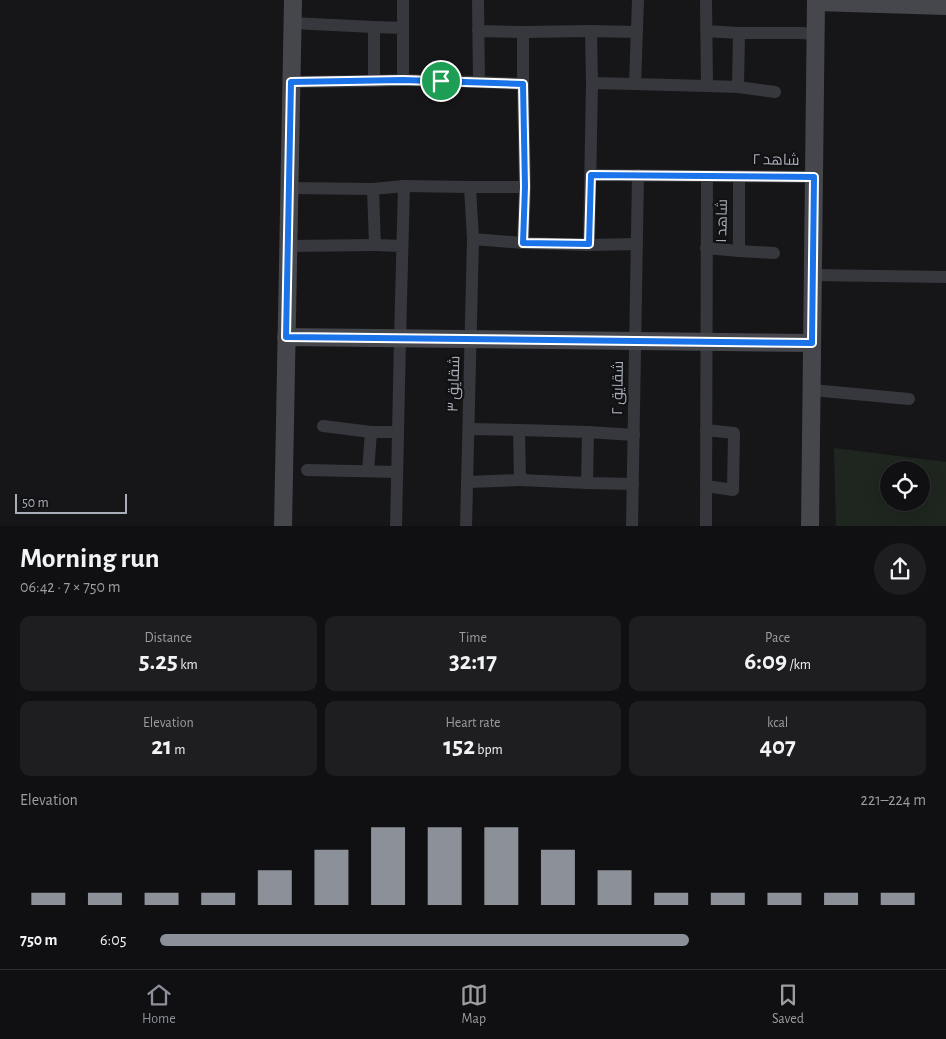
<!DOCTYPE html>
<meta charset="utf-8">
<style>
:root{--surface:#101012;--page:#1e1e20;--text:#f1f3f6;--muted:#9c9d9f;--line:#303032;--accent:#8c9099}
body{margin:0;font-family:"Alegreya Sans",Cairo,sans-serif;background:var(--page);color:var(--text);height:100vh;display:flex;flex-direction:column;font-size:19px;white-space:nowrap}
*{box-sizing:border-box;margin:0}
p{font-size:16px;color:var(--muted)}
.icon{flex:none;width:28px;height:28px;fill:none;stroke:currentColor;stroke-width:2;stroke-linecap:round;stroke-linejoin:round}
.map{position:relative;height:526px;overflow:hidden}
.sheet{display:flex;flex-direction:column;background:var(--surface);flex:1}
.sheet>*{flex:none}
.fabs{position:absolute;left:880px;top:461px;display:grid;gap:10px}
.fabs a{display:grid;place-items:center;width:50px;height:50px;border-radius:50%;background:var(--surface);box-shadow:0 5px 20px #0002,0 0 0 1px var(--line);font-size:25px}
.scale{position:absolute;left:15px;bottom:12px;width:112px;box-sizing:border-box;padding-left:5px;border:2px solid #a8adb8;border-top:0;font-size:14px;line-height:18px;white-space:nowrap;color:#a8adb8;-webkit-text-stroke:4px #111113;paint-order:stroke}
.pin{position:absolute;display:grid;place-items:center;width:42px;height:42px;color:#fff;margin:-21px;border:2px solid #fff;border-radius:50%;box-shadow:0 1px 5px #0007}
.round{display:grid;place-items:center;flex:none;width:52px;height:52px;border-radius:26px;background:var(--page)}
.head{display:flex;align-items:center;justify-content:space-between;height:85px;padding:0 20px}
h1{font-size:28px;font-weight:700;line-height:38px}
.metrics{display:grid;grid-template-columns:repeat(3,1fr);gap:8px;height:85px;padding:5px 20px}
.metrics div{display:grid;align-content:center;border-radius:10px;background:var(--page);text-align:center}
.metrics b{font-size:25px;font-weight:700}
.metrics small{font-size:14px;font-weight:400}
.metrics p{font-size:14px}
.chart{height:140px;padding:10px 20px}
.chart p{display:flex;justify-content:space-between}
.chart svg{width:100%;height:90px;margin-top:5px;stroke:var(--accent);stroke-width:6}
ul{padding:0 20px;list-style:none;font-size:16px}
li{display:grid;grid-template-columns:80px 60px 1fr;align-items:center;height:38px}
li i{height:12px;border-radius:6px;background:var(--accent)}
.tabs{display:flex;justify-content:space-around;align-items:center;height:70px;border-top:1px solid var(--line);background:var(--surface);font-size:14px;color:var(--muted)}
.tabs a{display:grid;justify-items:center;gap:2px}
.tabs .selected{color:var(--accent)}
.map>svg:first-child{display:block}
.green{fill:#1e261f;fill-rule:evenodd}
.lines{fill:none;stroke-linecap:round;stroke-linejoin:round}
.street{stroke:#37383d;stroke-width:12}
.secondary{stroke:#45474d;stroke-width:18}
.route-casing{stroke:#fff;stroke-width:10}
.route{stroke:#1a73e8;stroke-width:6}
.labels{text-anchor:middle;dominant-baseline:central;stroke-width:4.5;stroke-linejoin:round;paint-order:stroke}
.street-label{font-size:15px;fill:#a8adb8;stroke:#111113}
</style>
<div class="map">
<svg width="946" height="527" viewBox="0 0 946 527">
<rect width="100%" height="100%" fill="#161618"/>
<path class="green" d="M 834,448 L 946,462 L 946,526 L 836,526 ZM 889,470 L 921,470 L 921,502 L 889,502 Z"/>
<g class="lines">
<g class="street">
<path d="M 478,0 L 479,82 L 523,84 L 523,32 L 478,31"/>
<path d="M 706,0 L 707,86 L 738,87 L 739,33 L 706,31"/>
<path d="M 292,23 L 374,27"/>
<path d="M 403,28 L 374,27 L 374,81 L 403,80 L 403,0"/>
<path d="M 523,32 L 591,31"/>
<path d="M 637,32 L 591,31 L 592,83 L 635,84 L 638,0"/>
<path d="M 739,33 L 801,33 L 815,34"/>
<path d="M 403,80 L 479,82"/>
<path d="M 291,82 L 374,81"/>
<path d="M 592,83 L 589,245 L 637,244"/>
<path d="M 523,84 L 525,187"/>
<path d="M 635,84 L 707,86"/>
<path d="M 738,87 L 775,92"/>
<path d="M 591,175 L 814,177"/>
<path d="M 404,186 L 470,187"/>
<path d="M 289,188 L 373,189"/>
<path d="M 523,243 L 589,245"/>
<path d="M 288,246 L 375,245"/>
<path d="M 706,248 L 739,251 L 739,176"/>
<path d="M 739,251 L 774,253"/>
<path d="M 813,275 L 946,277"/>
<path d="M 812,390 L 909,399"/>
<path d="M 323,426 L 371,432"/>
<path d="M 519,430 L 588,432"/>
<path d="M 307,470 L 397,472"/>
<path d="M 368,471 L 371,432 L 398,432"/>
<path d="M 520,480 L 587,483"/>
<path d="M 467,482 L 520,480 L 519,430 L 469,429"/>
<path d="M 633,484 L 587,483 L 588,432 L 634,435"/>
<path d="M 706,486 L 733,490 L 734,433 L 706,430"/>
<path d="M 396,527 L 400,339 L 404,186 L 373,189 L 375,245 L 402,246"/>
<path d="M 466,527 L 473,239 L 470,187 L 525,187 L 523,243 L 473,239"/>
<path d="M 632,527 L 638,175"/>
<path d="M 706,527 L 707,176"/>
</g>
<g class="secondary">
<path d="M 816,2 L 946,6"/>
<path d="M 286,337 L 812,343"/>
<path d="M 283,527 L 293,0"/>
<path d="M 810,527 L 816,0"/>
</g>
</g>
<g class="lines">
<g class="route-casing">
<path id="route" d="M 403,80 L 523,84 L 525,187 L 523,243 L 589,244 L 591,175 L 814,177 L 812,343 L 286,337 L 291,82 Z"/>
</g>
<use href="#route" class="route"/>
</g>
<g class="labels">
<g class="street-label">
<text transform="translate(776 160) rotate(1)">شاهد ۲</text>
<text transform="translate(722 221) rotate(-89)">شاهد ۱</text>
<text transform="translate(454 384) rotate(-88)">شقایق ۳</text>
<text transform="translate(618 388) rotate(-89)">شقایق ۲</text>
</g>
</g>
</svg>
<div class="fabs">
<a><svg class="icon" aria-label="locate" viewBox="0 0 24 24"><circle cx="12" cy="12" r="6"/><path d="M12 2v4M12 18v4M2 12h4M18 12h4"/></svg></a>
</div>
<div class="scale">50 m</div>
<div class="pin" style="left:441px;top:81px;background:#1e9e55"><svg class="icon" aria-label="arrive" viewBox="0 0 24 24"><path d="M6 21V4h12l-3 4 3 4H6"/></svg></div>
</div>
<section class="sheet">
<div class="head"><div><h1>Morning run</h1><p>06:42 · 7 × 750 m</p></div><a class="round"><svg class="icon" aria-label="share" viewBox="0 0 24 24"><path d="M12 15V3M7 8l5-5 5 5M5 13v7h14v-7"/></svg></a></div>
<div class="metrics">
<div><p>Distance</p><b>5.25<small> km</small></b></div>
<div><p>Time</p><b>32:17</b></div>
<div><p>Pace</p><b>6:09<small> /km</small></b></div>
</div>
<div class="metrics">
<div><p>Elevation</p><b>21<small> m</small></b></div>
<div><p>Heart rate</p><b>152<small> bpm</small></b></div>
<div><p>kcal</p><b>407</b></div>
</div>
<div class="chart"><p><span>Elevation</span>221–224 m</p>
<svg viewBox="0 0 160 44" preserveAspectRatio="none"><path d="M5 44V38M15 44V38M25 44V38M35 44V38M45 44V27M55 44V17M65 44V6M75 44V6M85 44V6M95 44V17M105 44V27M115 44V38M125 44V38M135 44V38M145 44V38M155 44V38"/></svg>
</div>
<ul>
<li><b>750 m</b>6:05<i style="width:69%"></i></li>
</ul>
</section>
<nav class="tabs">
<a class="selected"><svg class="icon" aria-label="home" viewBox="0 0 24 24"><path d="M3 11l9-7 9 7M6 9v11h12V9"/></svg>Home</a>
<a><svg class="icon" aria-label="map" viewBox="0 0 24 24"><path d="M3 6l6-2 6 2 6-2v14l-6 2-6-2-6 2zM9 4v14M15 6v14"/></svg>Map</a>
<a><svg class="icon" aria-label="saved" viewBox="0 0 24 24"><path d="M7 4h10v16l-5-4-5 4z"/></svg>Saved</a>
</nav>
